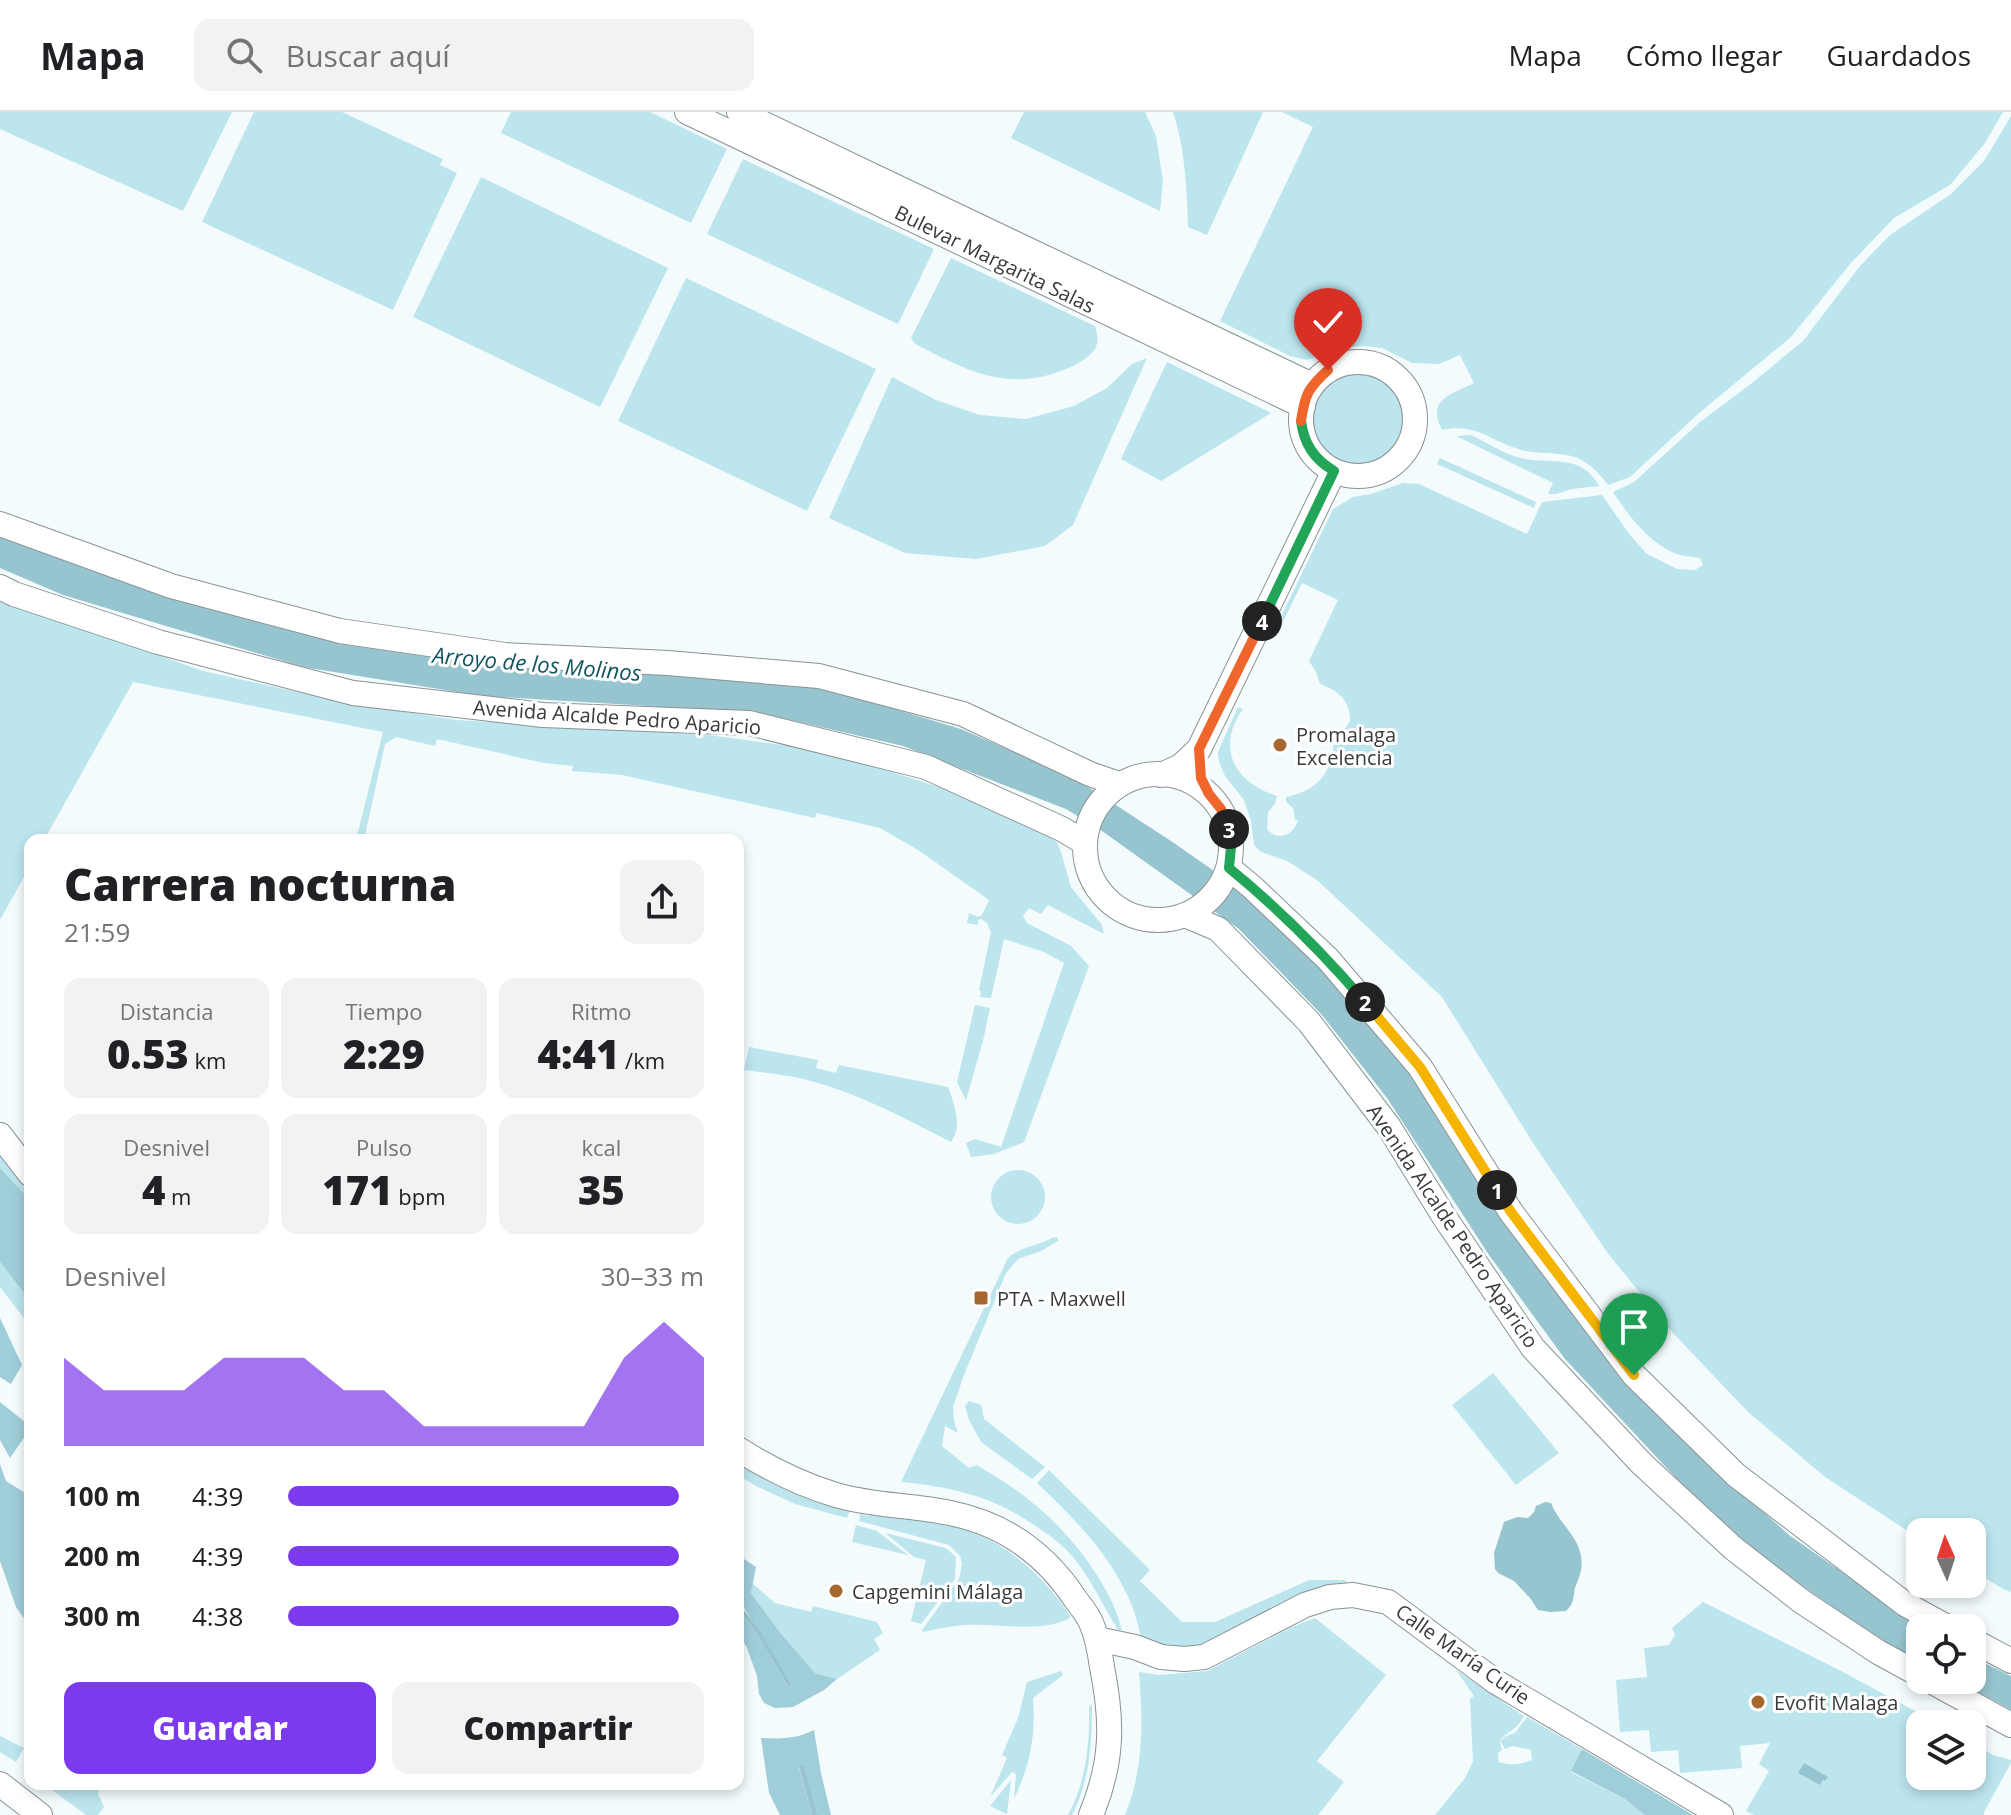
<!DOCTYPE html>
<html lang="es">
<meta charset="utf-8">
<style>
:root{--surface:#fff;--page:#f2f2f2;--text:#202124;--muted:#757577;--line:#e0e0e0;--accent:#7c3aed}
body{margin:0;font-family:"Open Sans",sans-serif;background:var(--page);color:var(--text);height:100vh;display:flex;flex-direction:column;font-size:30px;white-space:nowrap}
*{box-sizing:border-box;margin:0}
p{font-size:26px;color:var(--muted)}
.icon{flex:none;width:44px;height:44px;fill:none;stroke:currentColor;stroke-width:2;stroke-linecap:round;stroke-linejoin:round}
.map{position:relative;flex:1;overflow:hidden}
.drawer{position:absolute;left:24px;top:722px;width:720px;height:956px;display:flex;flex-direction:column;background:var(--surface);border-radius:16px;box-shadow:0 4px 12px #0003}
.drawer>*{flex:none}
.needle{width:52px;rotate:357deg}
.fabs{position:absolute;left:1906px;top:1406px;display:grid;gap:16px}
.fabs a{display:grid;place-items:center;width:80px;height:80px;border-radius:16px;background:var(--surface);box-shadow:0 4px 12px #0003;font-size:40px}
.pin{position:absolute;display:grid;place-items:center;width:68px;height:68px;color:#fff;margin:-82px -34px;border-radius:50% 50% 50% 0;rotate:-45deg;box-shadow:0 0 8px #0007}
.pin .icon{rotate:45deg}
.km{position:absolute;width:40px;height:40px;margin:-20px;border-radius:50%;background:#222;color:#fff;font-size:22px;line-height:40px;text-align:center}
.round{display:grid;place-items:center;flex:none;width:84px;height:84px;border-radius:16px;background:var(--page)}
.summary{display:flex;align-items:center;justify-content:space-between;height:136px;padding:0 40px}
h1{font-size:44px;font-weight:800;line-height:60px}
.metrics{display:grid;grid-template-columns:repeat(3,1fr);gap:12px;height:136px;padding:8px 40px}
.metrics div{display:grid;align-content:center;border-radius:16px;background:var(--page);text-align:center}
.metrics b{font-size:40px;font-weight:800}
.metrics small{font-size:22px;font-weight:400}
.metrics p{font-size:22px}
.chart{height:224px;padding:16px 40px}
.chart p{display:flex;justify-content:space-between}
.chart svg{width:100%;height:144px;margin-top:8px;fill:var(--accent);opacity:.7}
.primary-button{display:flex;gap:16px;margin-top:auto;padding:16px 40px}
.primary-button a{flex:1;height:92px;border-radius:16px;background:var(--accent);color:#fff;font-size:32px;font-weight:800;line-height:92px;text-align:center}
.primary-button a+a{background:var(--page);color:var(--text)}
ul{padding:0 40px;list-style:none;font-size:26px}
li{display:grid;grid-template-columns:128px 96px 1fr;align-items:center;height:60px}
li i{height:20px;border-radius:10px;background:var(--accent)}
header{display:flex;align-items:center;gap:48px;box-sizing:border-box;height:112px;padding:0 40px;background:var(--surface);border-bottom:2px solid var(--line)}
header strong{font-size:38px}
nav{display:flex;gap:44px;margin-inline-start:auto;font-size:28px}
.search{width:560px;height:72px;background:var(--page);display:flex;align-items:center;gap:20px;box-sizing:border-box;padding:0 28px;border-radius:16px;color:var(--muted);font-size:30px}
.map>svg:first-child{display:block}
.green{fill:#bce5ee}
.forest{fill:#9fcdd8}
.water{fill:#97c5cf}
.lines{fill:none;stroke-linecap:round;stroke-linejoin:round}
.minor-casing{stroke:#8b9294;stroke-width:26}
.minor{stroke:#fff;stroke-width:24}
.split-1-casing{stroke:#fff;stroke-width:16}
.split-2-casing{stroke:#fff;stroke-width:16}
.split-3-casing{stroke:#fff;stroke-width:16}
.split-4-casing{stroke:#fff;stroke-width:16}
.split-5-casing{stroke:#fff;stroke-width:16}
.split-6-casing{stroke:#fff;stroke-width:16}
.split-1{stroke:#f5b400;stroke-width:10}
.split-2{stroke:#f5b400;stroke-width:10}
.split-3{stroke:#22a559;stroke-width:10}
.split-4{stroke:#f0652b;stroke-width:10}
.split-5{stroke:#22a559;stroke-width:10}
.split-6{stroke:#f0652b;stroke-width:10}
.poi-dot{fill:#a6662e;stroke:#fff;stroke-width:3}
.labels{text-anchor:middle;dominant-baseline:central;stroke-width:6;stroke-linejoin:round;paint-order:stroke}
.street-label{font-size:20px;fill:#383b3c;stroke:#fff}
.poi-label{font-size:20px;fill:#383b3c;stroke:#fff;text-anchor:start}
.water-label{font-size:22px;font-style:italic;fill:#145460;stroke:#fff}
</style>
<header>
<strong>Mapa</strong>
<div class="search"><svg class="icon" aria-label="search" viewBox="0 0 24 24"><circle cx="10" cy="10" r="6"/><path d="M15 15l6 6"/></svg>Buscar aquí</div>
<nav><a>Mapa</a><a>Cómo llegar</a><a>Guardados</a></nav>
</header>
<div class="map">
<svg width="2011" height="1703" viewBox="0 0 2011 1703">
<rect width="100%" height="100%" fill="#f3fbfd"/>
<g class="green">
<path d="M 0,0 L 232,0 L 183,99 L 0,17 Z"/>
<path d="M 254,0 L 342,0 L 443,47 L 440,53 L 457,61 L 393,198 L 202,110 Z"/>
<path d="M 511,0 L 650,0 L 727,37 L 691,111 L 501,21 Z"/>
<path d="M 1024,0 L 1145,0 L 1156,24 L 1163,69 L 1160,99 L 1011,26 Z"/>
<path d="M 1173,0 L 1263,0 L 1207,123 L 1188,115 C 1187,76 1185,37 1173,0 Z"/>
<path d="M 1282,0 L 2003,0 L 1985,31 L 1950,73 L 1894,106 L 1850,152 L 1791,225 L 1698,302 L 1630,365 L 1608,373 C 1600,362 1589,350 1575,345 C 1559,340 1542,342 1526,339 C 1493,332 1478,310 1442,318 C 1426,287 1451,283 1474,271 L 1460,243 L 1439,252 L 1412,251 L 1382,236 L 1363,234 L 1342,236 L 1307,248 L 1290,244 L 1220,209 L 1313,15 Z"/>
<path d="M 2011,4 L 2011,1480 L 2003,1477 L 1972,1458 L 1972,1420 L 1920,1420 L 1920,1427 L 1825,1365 L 1748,1300 L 1673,1221 L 1609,1143 L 1533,1031 L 1442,885 L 1317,768 L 1287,749 L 1261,740 L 1254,733 L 1251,709 L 1244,688 L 1225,664 L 1219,650 L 1218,640 L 1238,595 L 1243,597 C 1215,636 1235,671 1277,684 L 1275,692 L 1268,700 L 1267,717 C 1278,730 1294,723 1298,708 L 1295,708 L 1293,696 L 1286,690 L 1286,685 C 1320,678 1333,659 1334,625 L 1344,619 L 1350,609 C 1350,588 1339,579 1320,572 L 1316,560 L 1309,549 L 1338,488 L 1302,471 L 1279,518 L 1275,517 L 1333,397 L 1353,385 L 1371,382 L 1403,371 L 1419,372 L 1527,422 L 1542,390 L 1602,383 L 1630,423 L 1647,442 L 1677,457 L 1695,458 L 1703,453 L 1700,446 C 1692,445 1682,444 1674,441 C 1646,428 1629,404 1613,380 L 1634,370 L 1700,310 L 1752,271 L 1803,229 L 1860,154 L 1890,123 L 1951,82 L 1984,49 Z"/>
<path d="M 743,47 L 934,137 L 898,212 L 707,122 Z"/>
<path d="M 481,65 L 668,156 L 600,295 L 413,205 Z"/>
<path d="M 951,146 L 1095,214 C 1100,229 1098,237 1086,246 C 1076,254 1064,258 1052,262 C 1001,278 960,255 915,232 L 911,226 Z"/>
<path d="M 686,166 L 876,257 L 807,399 L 618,309 Z"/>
<path d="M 1147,246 L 1073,413 L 1045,434 L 976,447 L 905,441 L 829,406 L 892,265 L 936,288 L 980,303 L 1026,307 L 1074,294 L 1107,276 L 1132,252 Z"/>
<path d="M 1167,250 L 1271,301 L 1161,369 L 1121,347 Z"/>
<circle cx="1359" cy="307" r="46"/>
<path d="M 1471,323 C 1488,331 1507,344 1525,347 C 1554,352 1582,342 1599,374 L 1572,377 L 1556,382 L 1548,382 L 1553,371 L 1456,324 Z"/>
<path d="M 1440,346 L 1536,390 L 1534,396 L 1437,352 Z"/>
<path d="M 0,487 L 203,559 L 342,590 L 457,608 L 708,623 L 790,634 L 889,659 L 960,682 L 1038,716 L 1056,728 L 1061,740 L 1071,775 L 1102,813 L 1104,822 L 1048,793 L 1041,802 L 1029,796 L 1023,804 L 1027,811 L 1071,834 L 1089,854 L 1024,1030 L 994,1042 L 971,1045 L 966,1031 L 975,1027 L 1001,1035 L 1064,851 L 1044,840 L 1004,827 L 991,886 L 980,885 L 981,879 L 979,878 L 991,820 L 987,811 L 981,807 L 978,808 L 978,813 L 967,811 L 969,801 L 978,805 L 982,803 L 989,788 L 918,738 L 880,716 L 816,701 L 815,706 L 622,663 L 572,659 L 573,654 L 544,651 L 437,627 L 435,634 L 396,625 L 385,632 L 364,728 L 356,728 L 383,620 L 133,570 L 44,728 L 30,728 L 30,754 L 0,808 Z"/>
<path d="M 975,893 L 990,896 L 983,929 L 966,988 L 957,970 Z"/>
<path d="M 749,935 L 818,948 L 816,956 L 836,961 L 839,953 L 948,975 C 954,991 963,1014 951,1030 C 902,1005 849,976 794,965 C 777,962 760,960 744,958 Z"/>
<path d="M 0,1042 L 30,1075 L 30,1088 L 0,1056 Z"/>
<circle cx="1018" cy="1085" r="27"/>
<path d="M 1054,1125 L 1058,1126 L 1058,1129 L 1041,1139 L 1018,1147 L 1006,1161 L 964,1263 L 953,1295 L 954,1309 L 958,1321 L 945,1314 L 942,1334 L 969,1356 L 977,1353 C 995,1364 1013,1375 1029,1388 C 1067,1417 1111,1472 1122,1518 L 1118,1518 C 1103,1494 1090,1465 1072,1444 C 1062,1432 1048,1422 1034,1413 C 992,1384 952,1375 901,1370 L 1008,1146 C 1021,1134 1039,1134 1054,1125 Z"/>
<path d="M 0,1150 L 30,1189 L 30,1214 L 0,1175 Z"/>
<path d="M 1493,1261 L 1559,1341 L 1516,1373 L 1452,1293 Z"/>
<path d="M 969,1289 L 981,1293 L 984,1307 L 1045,1355 L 1032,1367 L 981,1330 L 969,1308 L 965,1294 Z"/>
<path d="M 738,1352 C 776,1373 808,1386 850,1398 L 847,1406 L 795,1392 L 756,1374 L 738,1363 Z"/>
<path d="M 1049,1358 L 1150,1458 L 1140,1469 L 1182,1510 L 1215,1510 L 1309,1468 L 1344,1468 L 1351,1474 L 1202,1536 L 1182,1540 L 1143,1529 C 1138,1518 1137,1505 1132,1494 C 1112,1444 1075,1407 1037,1371 Z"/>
<path d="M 861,1400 L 863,1403 L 869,1404 L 870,1402 C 891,1405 912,1406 932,1409 C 994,1420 1037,1454 1071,1505 C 1045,1522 996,1511 966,1513 C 951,1514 937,1517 923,1520 L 922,1518 L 959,1467 L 962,1452 L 960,1444 L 949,1433 L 859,1409 Z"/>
<path d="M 856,1413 L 877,1419 L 908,1443 L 852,1430 Z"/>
<path d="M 885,1421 L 946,1436 L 956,1445 L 955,1467 L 921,1512 L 911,1509 L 926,1448 L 914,1445 Z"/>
<path d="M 752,1471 L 775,1491 L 811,1500 L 813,1494 L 877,1510 L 883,1521 L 874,1527 L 880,1538 L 837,1567 L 815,1561 L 779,1519 L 751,1481 Z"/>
<path d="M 1703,1490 L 1843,1560 L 1939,1612 L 1920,1612 L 1920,1664 L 1972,1664 L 1972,1630 L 1993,1643 L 2011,1648 L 2011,1651 L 1984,1700 L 1984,1703 L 1754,1703 L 1746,1699 L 1769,1659 L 1759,1652 L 1770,1631 L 1740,1634 L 1742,1656 L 1680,1661 L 1678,1638 L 1651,1640 L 1649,1618 L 1620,1620 L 1616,1568 L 1647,1565 L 1644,1536 L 1669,1533 L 1675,1523 L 1672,1516 Z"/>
<path d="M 1315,1506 L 1386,1563 L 1317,1649 L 1344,1670 L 1318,1703 L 1125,1703 C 1144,1656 1143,1610 1139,1560 L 1159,1563 L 1207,1559 L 1292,1515 Z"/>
<path d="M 1456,1558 L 1524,1604 C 1521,1609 1517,1615 1511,1619 C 1502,1625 1498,1626 1502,1638 L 1498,1641 L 1499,1650 C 1512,1654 1520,1652 1532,1648 L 1531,1638 L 1512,1634 L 1505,1637 L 1501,1629 L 1504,1625 L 1515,1621 L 1527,1605 L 1582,1637 L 1571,1660 L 1625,1687 L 1645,1703 L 1435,1703 L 1465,1666 L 1473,1649 L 1470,1587 L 1474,1584 Z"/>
<path d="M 1061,1559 L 1063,1563 L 1033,1586 C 1036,1623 1030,1654 1014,1687 L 1016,1662 L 1012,1660 L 990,1685 L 1007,1646 L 1002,1643 L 1018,1606 L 1027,1570 Z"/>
<path d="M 1092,1592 C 1092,1630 1090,1669 1072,1703 L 1068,1703 C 1086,1670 1090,1632 1089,1595 Z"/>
<path d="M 0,1624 L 24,1636 L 16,1650 L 0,1640 Z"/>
<path d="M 1011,1668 L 1007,1702 L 990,1694 Z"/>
<path d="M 44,1672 L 95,1672 L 99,1674 L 98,1682 L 104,1695 L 98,1703 L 86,1703 Z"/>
</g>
<g class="forest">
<path d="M 0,1056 L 30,1088 L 30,1189 L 0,1150 Z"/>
<path d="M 0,1206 L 22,1253 L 11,1272 L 0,1265 Z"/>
<path d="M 0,1290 L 30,1314 L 30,1317 L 10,1346 L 0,1328 Z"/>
<path d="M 0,1352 L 6,1369 L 30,1384 L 30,1515 L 16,1495 L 0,1449 Z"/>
<path d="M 738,1443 L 756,1455 L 751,1481 L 779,1519 L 815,1561 L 837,1567 L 824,1578 L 793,1595 L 775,1596 L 764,1591 L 759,1582 L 757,1564 L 747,1536 L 738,1519 L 738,1496 L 756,1521 L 789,1576 L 792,1574 L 743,1494 L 738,1490 Z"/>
<path d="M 814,1618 L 821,1661 L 831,1703 L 818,1703 L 804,1655 L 799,1656 L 812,1703 L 780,1703 L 769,1681 L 761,1626 C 781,1627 796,1627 814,1618 Z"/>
<path d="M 1582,1637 L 1693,1703 L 1645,1703 L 1625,1687 L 1571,1659 Z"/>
</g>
<g class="water">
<path d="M 0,421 L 197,491 L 767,567 L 845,582 L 961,617 L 1073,665 L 1174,731 L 1267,796 L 1378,916 L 1445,1008 L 1508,1109 L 1557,1181 L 1632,1273 L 1705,1347 L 1789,1423 L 1922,1516 L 1920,1516 L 1920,1549 L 1883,1530 L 1777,1456 L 1703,1395 L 1565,1247 L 1489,1143 L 1387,986 L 1322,903 L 1239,817 L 1102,719 L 1066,697 L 903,634 L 786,607 L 649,594 L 482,584 L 303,555 L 63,483 L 0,456 Z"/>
<path d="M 1545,1390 L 1551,1391 C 1560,1415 1586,1428 1581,1458 C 1580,1464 1577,1470 1575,1476 C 1573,1486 1574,1492 1566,1499 L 1550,1500 L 1538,1498 L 1530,1486 L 1514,1469 L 1498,1461 L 1495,1457 L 1494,1441 L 1504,1410 L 1517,1405 L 1528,1406 L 1534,1400 L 1536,1394 Z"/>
<path d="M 738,1490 L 760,1519 L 792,1574 L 789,1576 L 756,1521 L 738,1496 Z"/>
<path d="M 1972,1545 L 2011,1564 L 2011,1598 L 1955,1568 L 1972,1568 Z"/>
<path d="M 1804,1651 L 1828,1665 L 1825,1669 L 1823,1668 L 1820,1673 L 1798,1661 Z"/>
<path d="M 804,1654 L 818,1703 L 812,1703 L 799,1655 Z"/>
</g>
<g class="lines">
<g class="minor-casing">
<g id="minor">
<path d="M 687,0 L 1303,294"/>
<path d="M 739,0 L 1312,273"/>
<circle cx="1358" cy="307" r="57"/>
<path d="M 0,412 L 171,474 L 340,519 L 505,543 L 668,551 L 819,564 L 963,602 L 1090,662 L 1119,672"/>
<path d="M 0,475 L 14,482 L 158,530 L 353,581 L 543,603 L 749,611 L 926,655 L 1062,717 L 1085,731"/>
<circle cx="1158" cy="735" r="73"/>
<path d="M 1161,663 L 1181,654 L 1199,637 L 1334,359"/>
<path d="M 1229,756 L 1252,775 L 1328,847 L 1420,955 L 1511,1100 L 1634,1263 L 1736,1363 L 1905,1492 L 1949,1516"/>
<path d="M 1185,803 L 1218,817 L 1309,910 L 1389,1015 L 1443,1103 L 1533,1236 L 1642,1352 L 1733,1436 L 1801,1489 L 1878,1540 L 1920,1563"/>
<path d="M 0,1023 L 30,1062"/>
<path d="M 738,1337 C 768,1356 802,1373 836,1383 C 873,1394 913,1393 950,1401 C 1005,1412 1046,1442 1076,1488 C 1082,1496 1089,1504 1092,1513 C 1098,1527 1100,1541 1102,1555 C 1113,1610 1113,1650 1091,1703"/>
<path d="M 1097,1527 L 1135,1535 L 1161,1545 L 1184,1547 L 1204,1545 L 1305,1493 L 1330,1485 L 1353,1483 L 1388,1490 L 1496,1570 L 1721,1703"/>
<path d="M 1972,1528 L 2011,1549"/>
<path d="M 1929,1568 L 2011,1613"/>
<path d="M 0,1672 L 40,1703"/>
</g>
</g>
<use href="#minor" class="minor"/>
</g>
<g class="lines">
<g class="split-1-casing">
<path id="split-1" d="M 1497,1078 L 1511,1100 L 1634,1263"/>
</g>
<g class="split-2-casing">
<path id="split-2" d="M 1365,890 L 1420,955 L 1497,1078"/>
</g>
<g class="split-3-casing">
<path id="split-3" d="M 1229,717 L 1231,735 L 1229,756 C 1278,796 1323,841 1365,890"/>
</g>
<g class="split-4-casing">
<path id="split-4" d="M 1229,717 L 1221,697 L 1209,682 L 1201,666 L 1199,637 L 1262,509"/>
</g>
<g class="split-5-casing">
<path id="split-5" d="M 1262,509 L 1334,359 C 1314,347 1304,332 1301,309"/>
</g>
<g class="split-6-casing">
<path id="split-6" d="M 1301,309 C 1305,282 1308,276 1328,258"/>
</g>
<use href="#split-1" class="split-1"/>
<use href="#split-2" class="split-2"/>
<use href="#split-3" class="split-3"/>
<use href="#split-4" class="split-4"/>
<use href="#split-5" class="split-5"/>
<use href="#split-6" class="split-6"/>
</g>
<g class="poi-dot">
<circle cx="1280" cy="633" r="8"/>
<rect x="973" y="1178" width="16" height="16" rx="4"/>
<circle cx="836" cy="1479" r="8"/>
<circle cx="1758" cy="1590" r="8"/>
</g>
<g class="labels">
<g class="street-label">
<text transform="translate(995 147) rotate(26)">Bulevar Margarita Salas</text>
<text transform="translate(617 605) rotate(4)">Avenida Alcalde Pedro Aparicio</text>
<text transform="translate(1453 1114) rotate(56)">Avenida Alcalde Pedro Aparicio</text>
<text transform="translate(1463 1542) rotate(35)">Calle María Curie</text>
</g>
<g class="poi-label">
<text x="1296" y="622">Promalaga<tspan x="1296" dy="23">Excelencia</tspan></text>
<text x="997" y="1186">PTA - Maxwell</text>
<text x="852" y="1479">Capgemini Málaga</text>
<text x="1774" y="1590">Evofit Malaga</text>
</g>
<g class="water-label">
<text transform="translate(537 551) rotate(5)">Arroyo de los Molinos</text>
</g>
</g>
</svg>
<div class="fabs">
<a><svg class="needle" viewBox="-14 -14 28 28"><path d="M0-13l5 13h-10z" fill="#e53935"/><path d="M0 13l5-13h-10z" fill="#757577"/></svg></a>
<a><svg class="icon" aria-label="locate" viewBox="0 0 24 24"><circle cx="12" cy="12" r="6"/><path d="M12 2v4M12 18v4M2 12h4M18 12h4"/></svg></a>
<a><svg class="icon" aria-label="layers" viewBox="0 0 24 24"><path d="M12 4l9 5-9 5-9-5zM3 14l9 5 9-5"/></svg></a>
</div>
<div class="pin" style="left:1634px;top:1263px;background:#1e9e55"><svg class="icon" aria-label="arrive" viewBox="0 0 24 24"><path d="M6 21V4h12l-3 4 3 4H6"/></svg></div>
<div class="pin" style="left:1328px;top:258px;background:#d93025"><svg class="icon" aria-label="check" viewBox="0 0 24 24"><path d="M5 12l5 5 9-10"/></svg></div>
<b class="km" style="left:1497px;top:1078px">1</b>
<b class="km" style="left:1365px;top:890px">2</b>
<b class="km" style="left:1229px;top:717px">3</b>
<b class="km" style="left:1262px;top:509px">4</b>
<section class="drawer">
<div class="summary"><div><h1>Carrera nocturna</h1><p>21:59</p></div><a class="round"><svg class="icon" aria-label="share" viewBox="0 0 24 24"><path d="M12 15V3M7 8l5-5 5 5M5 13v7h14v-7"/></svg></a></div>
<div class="metrics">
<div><p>Distancia</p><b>0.53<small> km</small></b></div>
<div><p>Tiempo</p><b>2:29</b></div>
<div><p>Ritmo</p><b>4:41<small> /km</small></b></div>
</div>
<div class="metrics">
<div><p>Desnivel</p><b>4<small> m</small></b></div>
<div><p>Pulso</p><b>171<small> bpm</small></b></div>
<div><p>kcal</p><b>35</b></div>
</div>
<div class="chart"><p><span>Desnivel</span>30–33 m</p>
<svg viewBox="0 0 160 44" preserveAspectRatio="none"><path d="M0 44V17L10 27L20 27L30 27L40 17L50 17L60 17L70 27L80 27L90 38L100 38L110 38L120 38L130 38L140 17L150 6L160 17V44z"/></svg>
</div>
<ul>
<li><b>100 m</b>4:39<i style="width:94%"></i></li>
<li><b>200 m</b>4:39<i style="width:94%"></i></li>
<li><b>300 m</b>4:38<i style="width:94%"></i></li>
</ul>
<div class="primary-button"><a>Guardar</a><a>Compartir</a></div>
</section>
</div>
